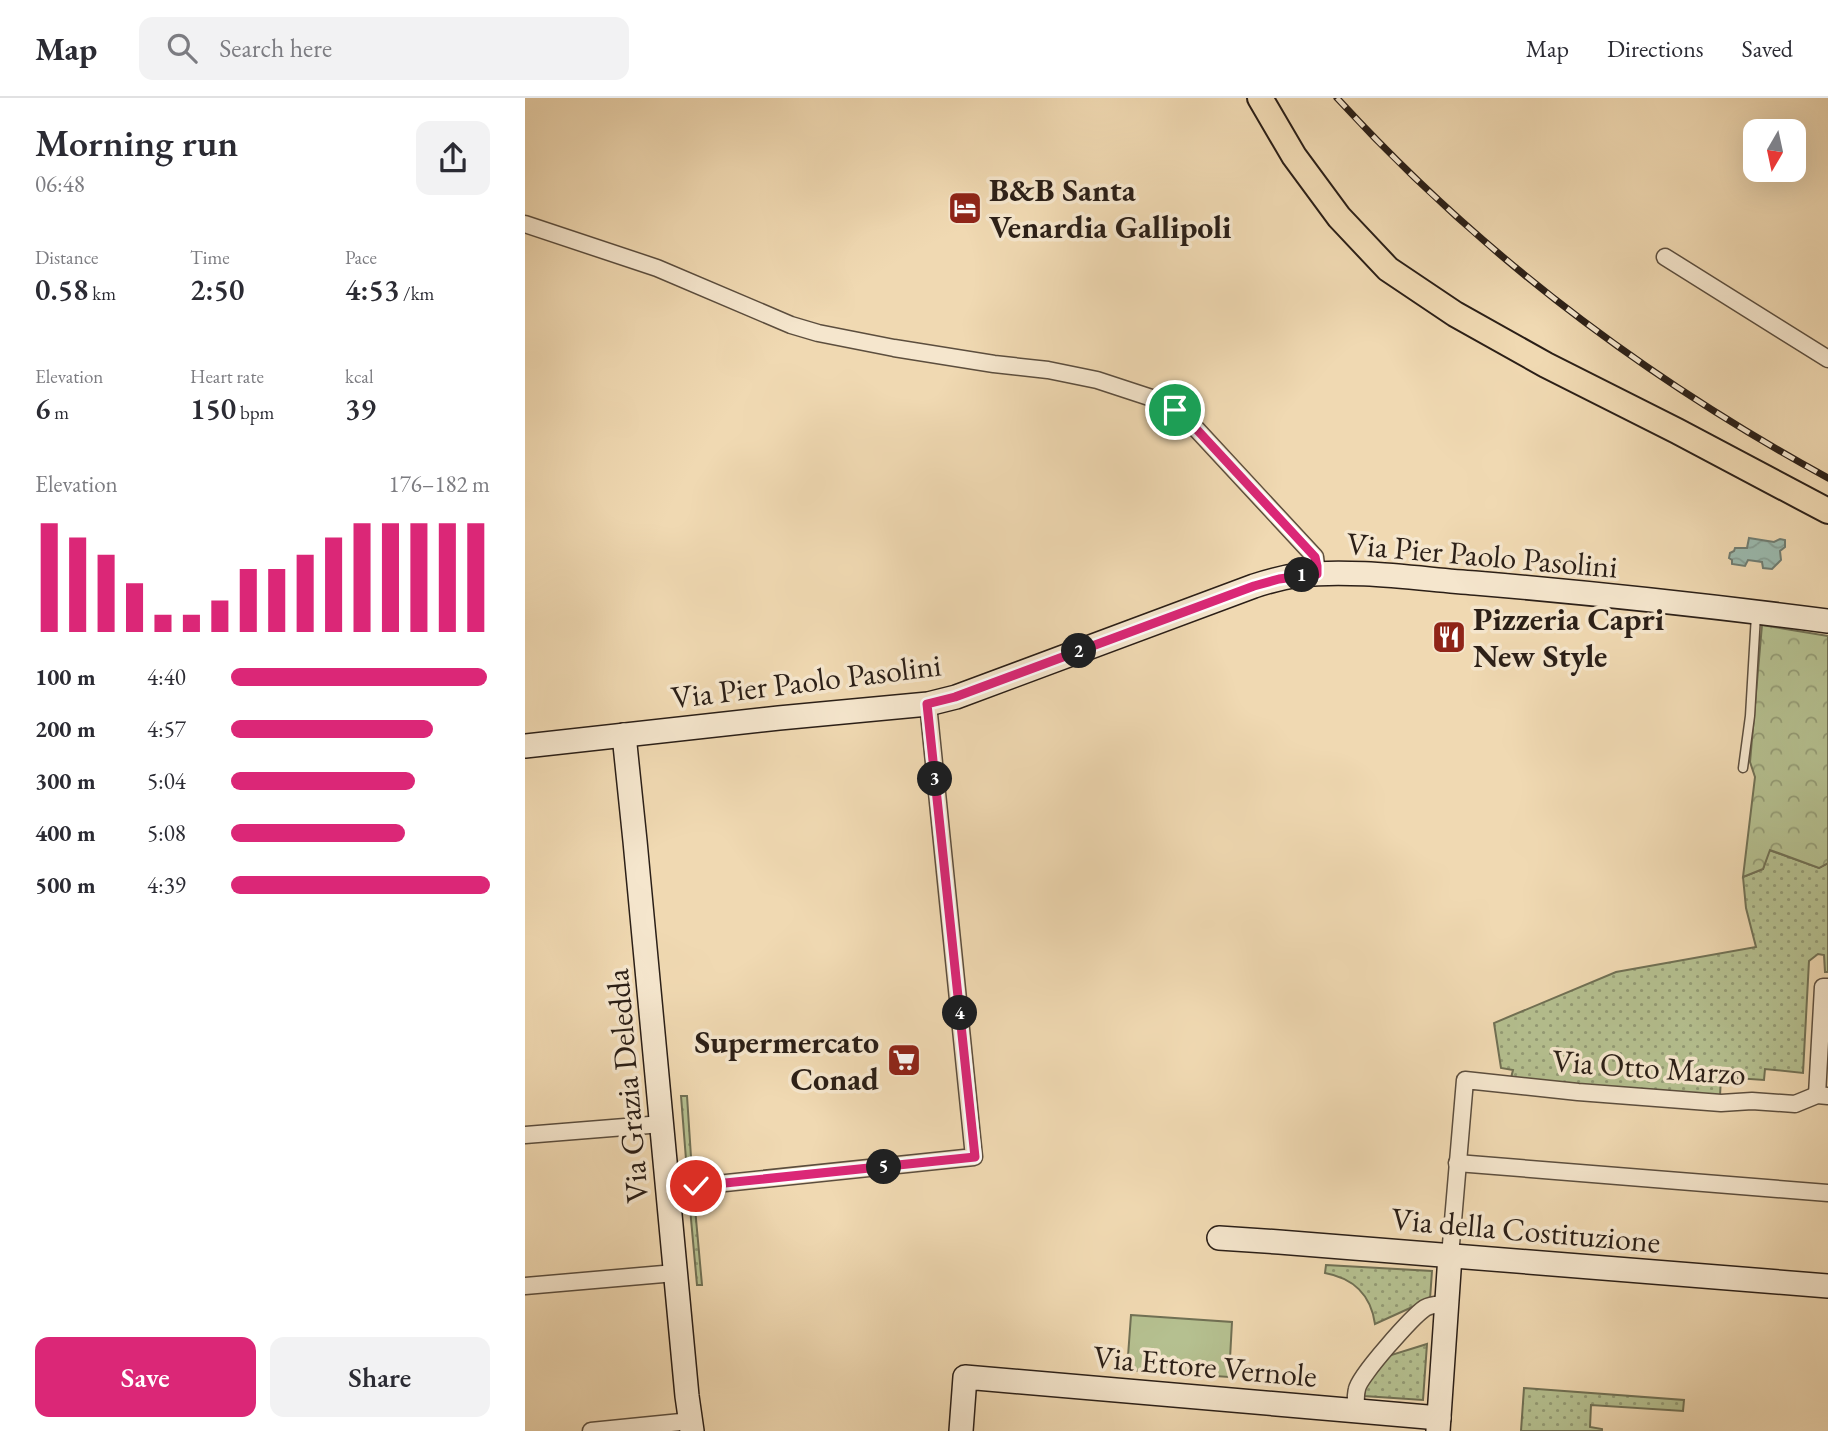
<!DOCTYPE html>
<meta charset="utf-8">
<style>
:root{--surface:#fff;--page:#f2f2f3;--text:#2b2b33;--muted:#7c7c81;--line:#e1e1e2;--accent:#db2777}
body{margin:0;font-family:"EB Garamond",serif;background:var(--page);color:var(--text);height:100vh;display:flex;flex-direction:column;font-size:26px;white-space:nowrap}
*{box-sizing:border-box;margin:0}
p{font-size:23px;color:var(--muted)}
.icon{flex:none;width:38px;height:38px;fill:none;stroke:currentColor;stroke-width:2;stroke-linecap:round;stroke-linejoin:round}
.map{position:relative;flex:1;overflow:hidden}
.panel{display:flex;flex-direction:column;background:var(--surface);width:525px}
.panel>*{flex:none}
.needle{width:46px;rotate:189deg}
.buttons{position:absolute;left:1218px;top:21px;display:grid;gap:14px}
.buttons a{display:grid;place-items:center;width:63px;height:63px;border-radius:14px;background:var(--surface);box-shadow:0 7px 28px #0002;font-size:35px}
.pin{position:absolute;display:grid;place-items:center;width:60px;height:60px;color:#fff;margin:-30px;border:4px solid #fff;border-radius:50%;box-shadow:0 2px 7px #0007}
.km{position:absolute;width:35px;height:35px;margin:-18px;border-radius:50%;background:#222;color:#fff;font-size:19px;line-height:35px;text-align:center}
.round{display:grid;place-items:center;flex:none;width:74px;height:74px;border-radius:14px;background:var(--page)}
.overview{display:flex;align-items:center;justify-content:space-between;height:119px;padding:0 35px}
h1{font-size:38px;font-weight:600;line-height:52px}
.figures{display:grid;grid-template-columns:repeat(3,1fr);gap:10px;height:119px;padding:7px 35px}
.figures div{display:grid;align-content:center}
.figures b{font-size:30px;font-weight:600}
.figures small{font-size:19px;font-weight:400}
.figures p{font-size:19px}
.chart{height:196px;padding:14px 35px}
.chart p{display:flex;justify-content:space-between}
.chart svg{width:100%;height:126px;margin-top:7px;stroke:var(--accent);stroke-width:6}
.primary-button{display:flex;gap:14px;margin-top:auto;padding:14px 35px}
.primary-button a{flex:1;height:80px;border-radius:14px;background:var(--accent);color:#fff;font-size:28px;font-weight:600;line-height:80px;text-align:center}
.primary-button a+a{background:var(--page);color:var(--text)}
ul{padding:0 35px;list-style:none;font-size:23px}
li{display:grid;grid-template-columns:112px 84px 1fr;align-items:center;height:52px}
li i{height:18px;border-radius:9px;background:var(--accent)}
header{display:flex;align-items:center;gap:42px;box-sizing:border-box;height:98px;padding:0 35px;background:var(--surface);border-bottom:2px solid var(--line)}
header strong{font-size:33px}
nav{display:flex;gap:38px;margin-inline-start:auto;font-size:24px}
.search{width:490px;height:63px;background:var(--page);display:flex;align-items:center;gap:18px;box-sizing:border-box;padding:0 24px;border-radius:14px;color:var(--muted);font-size:26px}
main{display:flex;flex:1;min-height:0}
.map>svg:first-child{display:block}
.green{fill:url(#green-dots);stroke:#707054;stroke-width:2}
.forest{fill:url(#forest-crowns);stroke:#707054;stroke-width:2}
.pitch{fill:#b5c090;stroke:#707054;stroke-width:2}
.water{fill:url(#water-waves);stroke:#6e7c72;stroke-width:2}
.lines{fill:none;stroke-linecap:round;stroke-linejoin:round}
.lane-casing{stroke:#5c4e3e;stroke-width:11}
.street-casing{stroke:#5c4e3e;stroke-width:19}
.secondary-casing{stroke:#2b1f17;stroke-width:26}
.primary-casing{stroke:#2b1f17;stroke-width:28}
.lane{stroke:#f5e6cd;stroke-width:8}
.street{stroke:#f5e6cd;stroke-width:16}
.secondary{stroke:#f5e6cd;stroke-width:23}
.primary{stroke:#f0d9b2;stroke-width:24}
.rail-casing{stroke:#2b1f17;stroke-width:7}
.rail{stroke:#f5e6cd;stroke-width:4.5;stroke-dasharray:13;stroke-linecap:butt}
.route-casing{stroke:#fff;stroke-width:14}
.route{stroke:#db2777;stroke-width:9}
.labels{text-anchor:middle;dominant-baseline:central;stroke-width:7;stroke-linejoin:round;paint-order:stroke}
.poi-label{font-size:32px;font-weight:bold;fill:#2b1f17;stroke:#f5e6cd;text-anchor:start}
.street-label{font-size:32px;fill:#2b1f17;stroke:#f5e6cd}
</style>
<header>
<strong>Map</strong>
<div class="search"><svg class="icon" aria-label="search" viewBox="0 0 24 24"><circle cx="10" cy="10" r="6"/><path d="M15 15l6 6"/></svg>Search here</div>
<nav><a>Map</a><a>Directions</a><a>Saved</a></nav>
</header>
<main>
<section class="panel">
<div class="overview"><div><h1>Morning run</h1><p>06:48</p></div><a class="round"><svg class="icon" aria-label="share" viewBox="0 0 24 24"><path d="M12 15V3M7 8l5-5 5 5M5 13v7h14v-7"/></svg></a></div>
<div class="figures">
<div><p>Distance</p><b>0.58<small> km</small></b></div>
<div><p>Time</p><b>2:50</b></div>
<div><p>Pace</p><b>4:53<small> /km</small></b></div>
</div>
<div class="figures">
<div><p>Elevation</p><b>6<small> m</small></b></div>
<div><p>Heart rate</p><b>150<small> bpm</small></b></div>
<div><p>kcal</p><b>39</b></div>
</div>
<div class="chart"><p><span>Elevation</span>176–182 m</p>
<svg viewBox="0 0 160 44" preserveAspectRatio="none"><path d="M5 44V6M15 44V11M25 44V17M35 44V27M45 44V38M55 44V38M65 44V33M75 44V22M85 44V22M95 44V17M105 44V11M115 44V6M125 44V6M135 44V6M145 44V6M155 44V6"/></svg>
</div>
<ul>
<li><b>100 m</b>4:40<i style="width:99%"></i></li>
<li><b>200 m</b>4:57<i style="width:78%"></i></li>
<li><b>300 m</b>5:04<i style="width:71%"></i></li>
<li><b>400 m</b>5:08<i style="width:67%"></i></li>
<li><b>500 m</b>4:39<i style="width:100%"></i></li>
</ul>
<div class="primary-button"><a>Save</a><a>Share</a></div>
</section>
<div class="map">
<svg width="1303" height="1333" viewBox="0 0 1303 1333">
<defs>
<pattern id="green-dots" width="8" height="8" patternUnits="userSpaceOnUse" patternTransform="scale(1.75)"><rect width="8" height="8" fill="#b5c090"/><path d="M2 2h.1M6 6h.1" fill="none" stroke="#939b75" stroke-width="1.8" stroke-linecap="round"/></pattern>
<pattern id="forest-crowns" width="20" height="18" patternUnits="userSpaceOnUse" patternTransform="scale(1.75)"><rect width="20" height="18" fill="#b5c090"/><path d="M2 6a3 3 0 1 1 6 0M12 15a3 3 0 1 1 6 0" fill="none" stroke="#939b75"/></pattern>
<pattern id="water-waves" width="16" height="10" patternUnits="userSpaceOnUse" patternTransform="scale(1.75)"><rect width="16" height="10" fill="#9abaaf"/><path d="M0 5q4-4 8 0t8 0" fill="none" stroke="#859f96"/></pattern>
</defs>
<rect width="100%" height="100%" fill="#f0d9b2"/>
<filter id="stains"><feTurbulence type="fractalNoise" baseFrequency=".00286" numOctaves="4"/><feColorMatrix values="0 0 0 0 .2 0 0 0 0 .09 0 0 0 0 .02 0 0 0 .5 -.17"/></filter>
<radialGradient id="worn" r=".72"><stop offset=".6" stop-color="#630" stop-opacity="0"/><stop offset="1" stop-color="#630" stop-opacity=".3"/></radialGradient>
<g class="green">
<path d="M 1244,752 L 1294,770 L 1303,765 L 1303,874 L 1300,874 L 1299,857 L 1293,856 L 1284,863 L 1278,975 L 1240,971 L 1239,982 L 1196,979 L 1195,998 L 990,982 L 986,980 L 988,972 L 976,970 L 969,925 L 1091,874 L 1231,849 L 1221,810 L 1218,779 L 1238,771 Z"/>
<path d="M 156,998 L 162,998 L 167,1074 L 162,1074 Z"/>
<path d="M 165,1110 L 170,1110 L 177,1187 L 172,1187 Z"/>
<path d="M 801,1167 L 907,1173 L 905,1201 L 850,1226 C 846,1197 828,1180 800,1175 Z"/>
<path d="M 902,1246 L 898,1302 L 839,1298 L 841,1286 L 863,1258 Z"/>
<path d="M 999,1290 L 1159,1302 L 1158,1313 L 1066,1307 L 1065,1329 L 1077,1331 L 1077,1333 L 996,1333 Z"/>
</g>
<path class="forest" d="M 1237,527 L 1303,538 L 1303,765 L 1294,770 L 1245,752 L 1238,771 L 1218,779 L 1230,679 L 1225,664 Z"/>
<path class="pitch" d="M 606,1217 L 707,1224 L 704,1279 L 602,1272 Z"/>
<path class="water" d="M 1224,440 L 1249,444 L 1255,441 L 1260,442 L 1260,449 L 1255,453 L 1256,462 L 1247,471 L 1238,470 L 1237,464 L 1223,462 L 1220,468 L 1207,466 L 1207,462 L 1204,460 L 1205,455 L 1209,453 L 1210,450 L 1222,450 Z"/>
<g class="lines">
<g class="lane-casing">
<path id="lane" d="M 1218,670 L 1225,618 L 1231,517"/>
</g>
<g class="street-casing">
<g id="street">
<path d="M 0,126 L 132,170 L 266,227 L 293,235 L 369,250 L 469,266 L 523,272 L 572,282 L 636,303 L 663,322 L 790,459 L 792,476"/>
<path d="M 1140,159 L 1303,261"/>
<path d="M 1292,997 L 1298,889 L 1303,889"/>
<path d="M 0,1037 L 137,1026"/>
<path d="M 932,1065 L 1303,1095"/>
<path d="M 143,1091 L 449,1059 L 403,606"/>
<path d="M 925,1158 L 940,982 L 1053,994 L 1196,1005 L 1227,1003 L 1270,1006 L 1292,997 L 1303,998"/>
<path d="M 0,1188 L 150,1175"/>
<path d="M 831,1313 C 831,1306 830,1298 832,1291 C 834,1278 888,1218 900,1210 C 907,1206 914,1207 922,1206"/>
<path d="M 66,1333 L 166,1323"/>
</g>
</g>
<g class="secondary-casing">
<g id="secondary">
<path d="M 99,637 L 110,743 L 162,1298 L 167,1333"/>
<path d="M 0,648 L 254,620 L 403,606 L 431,599 L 729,488 C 744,483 759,479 775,477 C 831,471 894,481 950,485 C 1068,495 1186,508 1303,523"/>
<path d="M 694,1140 L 754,1144 L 1303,1188"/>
<path d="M 436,1333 L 440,1279 L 914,1320"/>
<path d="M 913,1333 L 925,1158"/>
</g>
</g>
<g class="primary-casing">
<path id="primary" d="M 735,0 L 769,58 L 814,119 L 863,171 L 930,216 L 1021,267 L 1152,333 L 1303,413"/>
</g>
<use href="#lane" class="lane"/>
<use href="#street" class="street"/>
<use href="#secondary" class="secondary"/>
<use href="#primary" class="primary"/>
<g class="rail-casing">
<path id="rail" d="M 812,0 C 953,154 1120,280 1303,380"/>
</g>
<use href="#rail" class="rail"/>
</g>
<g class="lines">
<g class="route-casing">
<path id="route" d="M 171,1088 L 450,1059 L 402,606 L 430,599 L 729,488 L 754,481 L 792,476 L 792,468 L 790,459 L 663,322 L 650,312"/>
</g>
<use href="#route" class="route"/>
</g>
<defs>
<g id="hotel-square" transform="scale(1.75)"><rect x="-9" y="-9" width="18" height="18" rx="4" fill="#8f2418" stroke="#f5e6cd"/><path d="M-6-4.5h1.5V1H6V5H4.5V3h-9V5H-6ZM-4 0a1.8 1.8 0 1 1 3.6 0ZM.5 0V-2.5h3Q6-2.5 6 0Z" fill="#fff"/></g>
<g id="restaurant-square" transform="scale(1.75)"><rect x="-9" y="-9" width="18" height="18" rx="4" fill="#8f2418" stroke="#f5e6cd"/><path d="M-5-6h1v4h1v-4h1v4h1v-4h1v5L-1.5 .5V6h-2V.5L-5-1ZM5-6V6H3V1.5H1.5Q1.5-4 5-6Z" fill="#fff"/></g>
<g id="supermarket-square" transform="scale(1.75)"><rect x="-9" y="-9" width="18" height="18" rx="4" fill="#8f2418" stroke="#f5e6cd"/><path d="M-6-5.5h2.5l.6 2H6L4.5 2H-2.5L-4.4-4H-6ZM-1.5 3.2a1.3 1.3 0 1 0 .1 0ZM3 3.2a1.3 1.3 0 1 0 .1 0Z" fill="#fff"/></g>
</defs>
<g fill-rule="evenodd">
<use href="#hotel-square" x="440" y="110"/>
<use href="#restaurant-square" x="924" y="539"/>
<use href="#supermarket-square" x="379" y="962"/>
</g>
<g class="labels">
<g class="poi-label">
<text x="464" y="92">B&amp;B Santa<tspan x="464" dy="37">Venardia Gallipoli</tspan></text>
<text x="948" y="521">Pizzeria Capri<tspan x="948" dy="37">New Style</tspan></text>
<text x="354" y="944" text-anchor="end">Supermercato<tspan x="354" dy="37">Conad</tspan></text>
</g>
<g class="street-label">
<text transform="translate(957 457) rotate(5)">Via Pier Paolo Pasolini</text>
<text transform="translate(281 583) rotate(-7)">Via Pier Paolo Pasolini</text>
<text transform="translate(1124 969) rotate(4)">Via Otto Marzo</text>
<text transform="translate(102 988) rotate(-95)">Via Grazia Deledda</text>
<text transform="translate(1001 1132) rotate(5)">Via della Costituzione</text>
<text transform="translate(680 1268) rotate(5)">Via Ettore Vernole</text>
</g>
</g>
<rect width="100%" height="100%" filter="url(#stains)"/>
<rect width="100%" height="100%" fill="url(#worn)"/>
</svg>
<div class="buttons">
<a><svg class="needle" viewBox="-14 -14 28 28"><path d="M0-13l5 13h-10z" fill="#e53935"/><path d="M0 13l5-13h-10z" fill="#7c7c81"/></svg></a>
</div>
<div class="pin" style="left:650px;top:312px;background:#1e9e55"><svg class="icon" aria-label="arrive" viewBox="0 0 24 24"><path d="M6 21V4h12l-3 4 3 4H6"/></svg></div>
<div class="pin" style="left:171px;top:1088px;background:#d93025"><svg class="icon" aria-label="check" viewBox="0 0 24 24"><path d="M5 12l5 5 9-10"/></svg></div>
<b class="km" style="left:777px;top:477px">1</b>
<b class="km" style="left:554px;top:553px">2</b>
<b class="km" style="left:410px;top:681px">3</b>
<b class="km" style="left:435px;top:915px">4</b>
<b class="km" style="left:359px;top:1069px">5</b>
</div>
</main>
